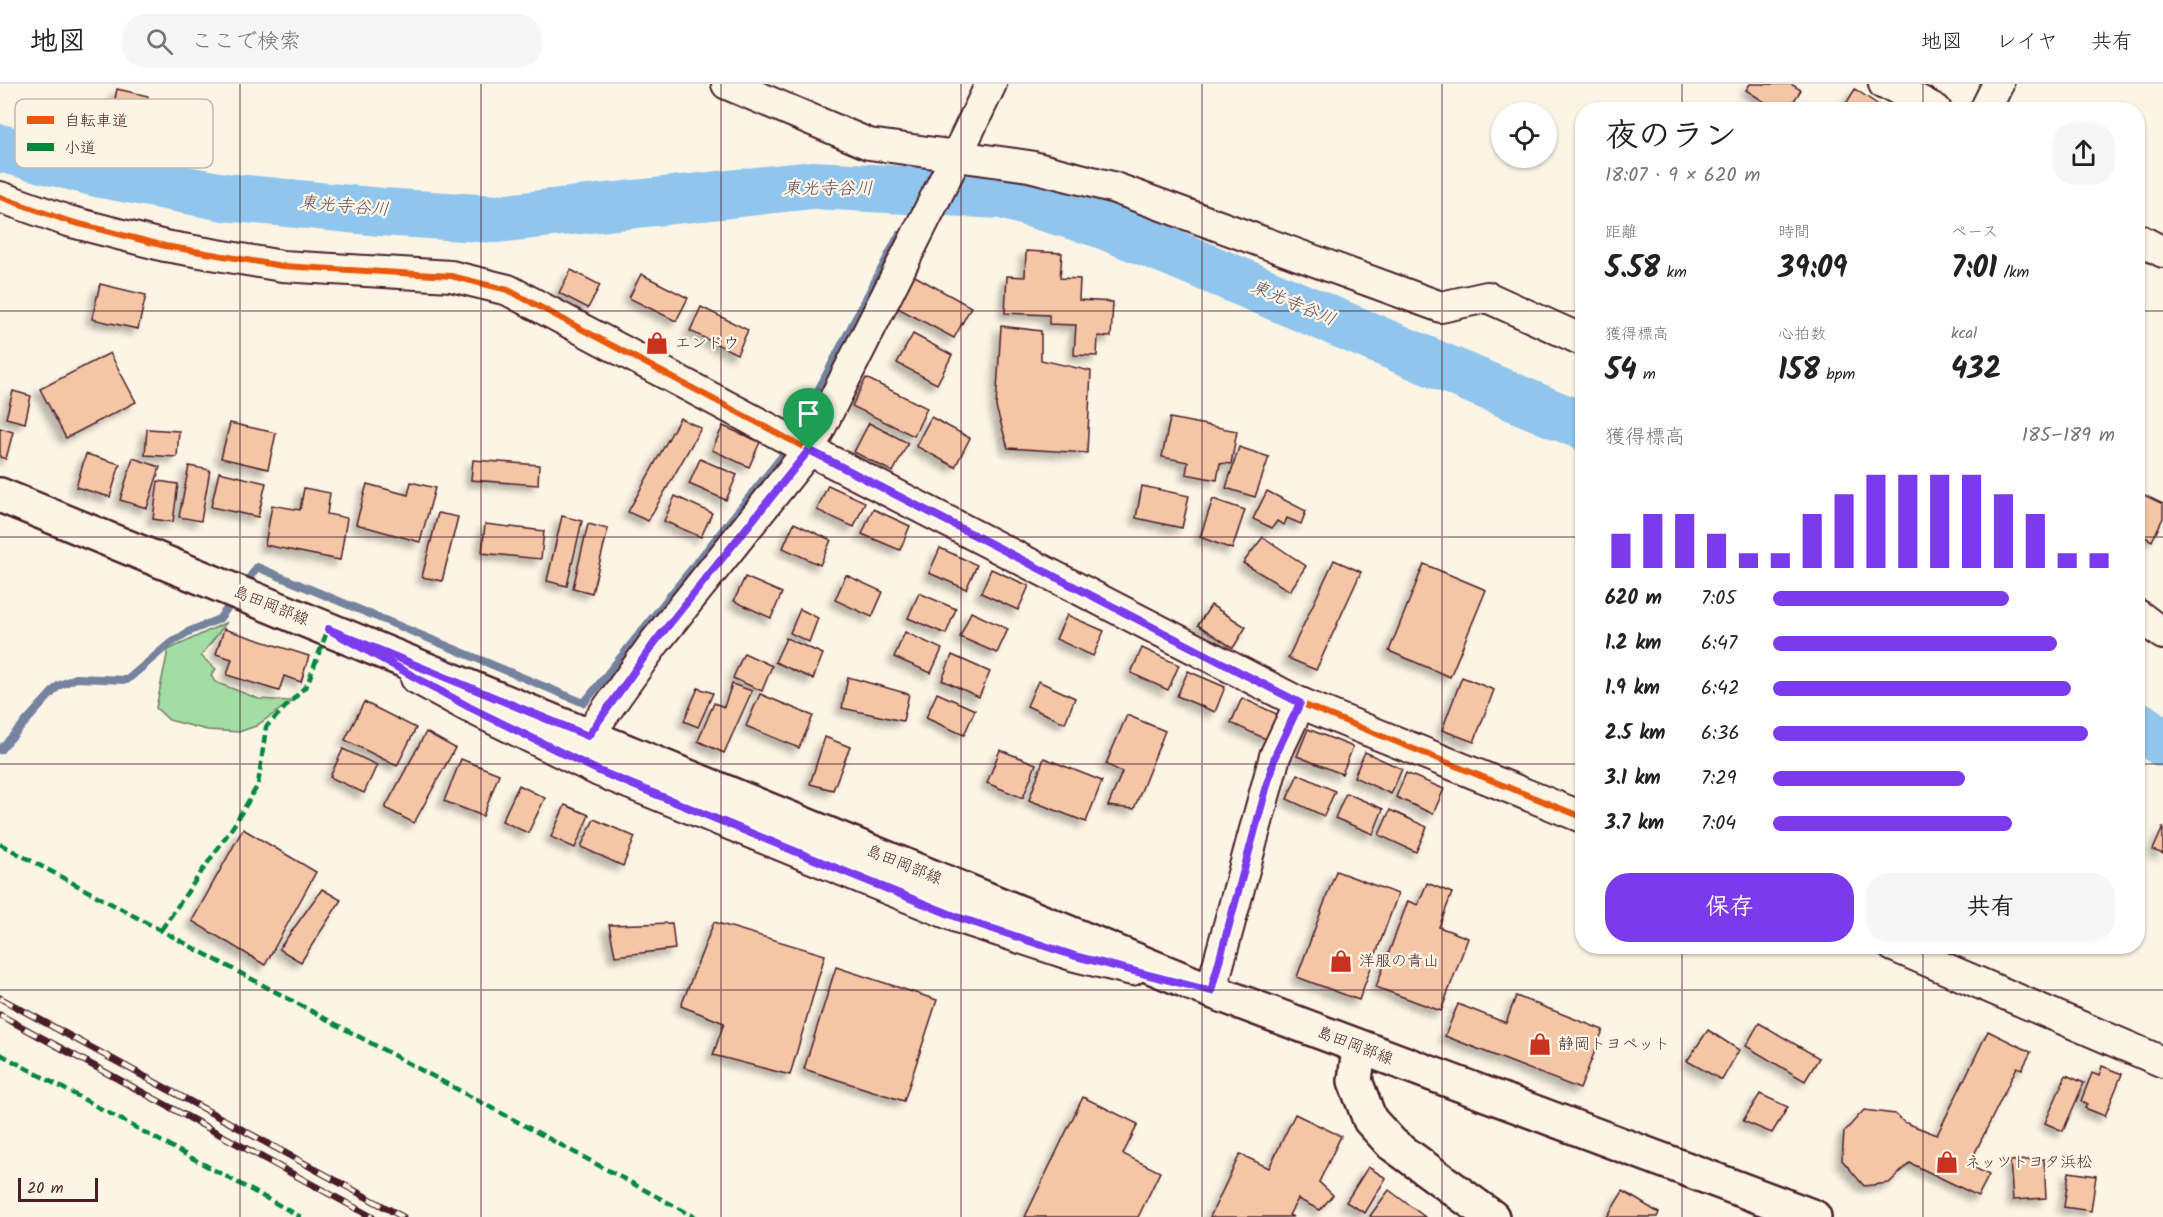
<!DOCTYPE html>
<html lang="ja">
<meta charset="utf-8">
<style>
:root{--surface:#fff;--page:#f6f6f6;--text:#222;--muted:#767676;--line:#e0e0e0;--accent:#7c3aed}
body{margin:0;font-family:Kalam,"Klee One",sans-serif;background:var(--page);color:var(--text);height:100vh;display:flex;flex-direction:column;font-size:22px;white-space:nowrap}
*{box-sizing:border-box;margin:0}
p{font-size:20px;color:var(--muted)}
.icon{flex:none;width:33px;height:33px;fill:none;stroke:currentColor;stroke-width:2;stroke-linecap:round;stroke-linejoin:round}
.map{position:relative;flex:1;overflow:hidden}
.side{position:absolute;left:1575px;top:18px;width:570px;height:852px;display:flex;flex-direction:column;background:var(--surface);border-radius:24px;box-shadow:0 2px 4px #0004}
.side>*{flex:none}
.controls{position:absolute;left:1491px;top:18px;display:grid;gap:12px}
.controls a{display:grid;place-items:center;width:66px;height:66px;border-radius:50%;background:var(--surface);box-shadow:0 2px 4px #0004;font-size:30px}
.scale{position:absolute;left:18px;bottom:15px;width:80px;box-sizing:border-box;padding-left:6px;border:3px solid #4a1f2b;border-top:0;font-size:16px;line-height:21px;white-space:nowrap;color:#4a1f2b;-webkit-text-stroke:4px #fcf5e5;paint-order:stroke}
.pin{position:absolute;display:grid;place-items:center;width:51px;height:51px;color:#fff;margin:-62px -26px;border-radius:50% 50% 50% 0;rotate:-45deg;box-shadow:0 0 6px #0007}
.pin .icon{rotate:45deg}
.round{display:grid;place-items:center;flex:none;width:63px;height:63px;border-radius:24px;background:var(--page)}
.overview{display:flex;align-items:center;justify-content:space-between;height:102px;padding:0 30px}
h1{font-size:33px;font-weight:700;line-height:45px}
.figures{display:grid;grid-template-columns:repeat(3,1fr);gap:9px;height:102px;padding:6px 30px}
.figures div{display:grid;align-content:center}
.figures b{font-size:30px;font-weight:700}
.figures small{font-size:16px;font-weight:400}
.figures p{font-size:16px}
.chart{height:168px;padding:12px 30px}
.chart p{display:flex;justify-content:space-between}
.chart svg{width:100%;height:108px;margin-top:6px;stroke:var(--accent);stroke-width:6}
.cta{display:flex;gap:12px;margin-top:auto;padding:12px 30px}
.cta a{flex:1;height:69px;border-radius:24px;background:var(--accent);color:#fff;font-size:24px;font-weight:700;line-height:69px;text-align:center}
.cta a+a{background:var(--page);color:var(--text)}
ul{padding:0 30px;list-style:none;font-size:20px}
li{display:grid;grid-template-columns:96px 72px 1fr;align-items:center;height:45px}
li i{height:15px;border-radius:8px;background:var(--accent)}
header{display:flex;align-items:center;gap:36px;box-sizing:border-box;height:84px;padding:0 30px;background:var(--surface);border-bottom:2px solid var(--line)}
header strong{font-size:28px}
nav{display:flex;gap:33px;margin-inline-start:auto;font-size:21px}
.search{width:420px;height:54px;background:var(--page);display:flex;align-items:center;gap:15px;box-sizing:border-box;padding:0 21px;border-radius:24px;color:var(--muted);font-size:22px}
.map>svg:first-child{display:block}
.green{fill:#a1dda4;stroke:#767e68;stroke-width:1.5}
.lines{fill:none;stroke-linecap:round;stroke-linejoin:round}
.stream{stroke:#74839f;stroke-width:8}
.river{stroke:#90c5ed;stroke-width:48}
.building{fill:#f5c6a5;stroke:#4a1f2b;stroke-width:1.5;filter:url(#shadow)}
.street-casing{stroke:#4a1f2b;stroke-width:34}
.secondary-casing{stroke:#4a1f2b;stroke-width:38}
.street{stroke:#fcf5e5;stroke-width:30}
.secondary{stroke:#fcf5e5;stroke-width:33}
.rail-casing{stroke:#4a1f2b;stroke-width:7}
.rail{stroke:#fcf5e5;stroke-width:4.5;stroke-dasharray:14;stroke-linecap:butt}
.quiet{stroke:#00873e;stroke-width:4.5;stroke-dasharray:9 4.5;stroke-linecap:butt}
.cycleway-casing{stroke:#fcf5e5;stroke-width:10}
.cycleway{stroke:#e8590c;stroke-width:6}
.route-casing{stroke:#fff;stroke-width:12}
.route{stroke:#7c3aed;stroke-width:8}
.grid{fill:none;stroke:#4a1f2b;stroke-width:1.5;stroke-opacity:0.55}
.labels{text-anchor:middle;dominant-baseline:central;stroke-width:4.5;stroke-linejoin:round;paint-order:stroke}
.poi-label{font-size:16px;fill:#4a1f2b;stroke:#fcf5e5;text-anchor:start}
.street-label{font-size:16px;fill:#4a1f2b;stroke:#fcf5e5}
.water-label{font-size:18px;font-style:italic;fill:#5f5165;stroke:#fcf5e5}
.key{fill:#fcf5e5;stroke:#c7b5ad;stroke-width:1.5}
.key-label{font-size:16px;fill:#4a1f2b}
</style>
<header>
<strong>地図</strong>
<div class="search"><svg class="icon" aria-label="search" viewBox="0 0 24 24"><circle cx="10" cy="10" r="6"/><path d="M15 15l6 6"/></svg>ここで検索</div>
<nav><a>地図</a><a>レイヤ</a><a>共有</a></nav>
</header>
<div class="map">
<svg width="2163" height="1133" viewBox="0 0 2163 1133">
<defs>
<filter id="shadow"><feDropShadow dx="-5.5" dy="5.5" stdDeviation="3" flood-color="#0004"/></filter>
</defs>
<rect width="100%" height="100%" fill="#fcf5e5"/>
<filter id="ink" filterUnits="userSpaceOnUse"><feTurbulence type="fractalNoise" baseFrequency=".0167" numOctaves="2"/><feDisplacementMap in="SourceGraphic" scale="12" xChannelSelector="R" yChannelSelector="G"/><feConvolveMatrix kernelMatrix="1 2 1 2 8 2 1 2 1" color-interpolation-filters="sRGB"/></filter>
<g filter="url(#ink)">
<path class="green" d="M 227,538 L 201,572 L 216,585 L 211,591 L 215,598 L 259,615 L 292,617 L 256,642 L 239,648 L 207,646 L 169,636 L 156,624 L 168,566 Z"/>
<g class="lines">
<g class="stream">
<path d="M 243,503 L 257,483 L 584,619 L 787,366 L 899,151"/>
<path d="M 0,666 L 58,602 L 76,594 L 127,596 L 168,561 L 188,548 L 219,535 L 236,513"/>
</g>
<g class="river">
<path d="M 0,64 L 101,90 L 224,113 L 381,128 L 496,135 L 813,101 L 1002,111 L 1098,139 L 1170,168 L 1582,342"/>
<path d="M 2138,641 L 2163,659"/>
</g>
</g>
<g class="building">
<path d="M 1750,0 L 1791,0 L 1801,6 L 1788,26 L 1777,26 L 1746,6 Z"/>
<path d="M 117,5 L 148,12 L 142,38 L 112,30 Z"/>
<path d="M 1855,5 L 1886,26 L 1842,26 Z"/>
<path d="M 1026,167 L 1062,169 L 1060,194 L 1080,195 L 1079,216 L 1113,218 L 1111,253 L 1098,252 L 1097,272 L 1074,271 L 1076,241 L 1049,240 L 1049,231 L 1005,229 L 1007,192 L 1025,193 Z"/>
<path d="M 571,186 L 600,201 L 588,224 L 559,209 Z"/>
<path d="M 641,190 L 688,214 L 676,237 L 629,214 Z"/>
<path d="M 913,191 L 971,223 L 954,254 L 896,223 Z"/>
<path d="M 100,200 L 146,211 L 138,245 L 92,235 Z"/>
<path d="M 701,223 L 748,246 L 737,270 L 690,247 Z"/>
<path d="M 1001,242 L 1041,247 L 1041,276 L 1091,287 L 1087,369 L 1008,364 L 996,323 Z"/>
<path d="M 913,250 L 952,271 L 937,300 L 897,279 Z"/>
<path d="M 110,269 L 136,318 L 66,354 L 40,305 Z"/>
<path d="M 866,294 L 927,324 L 914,352 L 852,322 Z"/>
<path d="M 13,307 L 31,312 L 25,339 L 6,334 Z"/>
<path d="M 931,333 L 970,354 L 955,383 L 916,362 Z"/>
<path d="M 680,334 L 701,344 L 648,437 L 628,428 Z"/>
<path d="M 1170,334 L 1237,347 L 1231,380 L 1220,379 L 1217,396 L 1186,390 L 1188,378 L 1162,373 Z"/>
<path d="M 230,339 L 276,349 L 268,385 L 221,374 Z"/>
<path d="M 869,339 L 908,359 L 893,388 L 854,368 Z"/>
<path d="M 723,342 L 760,358 L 749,383 L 712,366 Z"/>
<path d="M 0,344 L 13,348 L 6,375 L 0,373 Z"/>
<path d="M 147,345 L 179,347 L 177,373 L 145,371 Z"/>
<path d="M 1239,363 L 1269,373 L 1255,413 L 1226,404 Z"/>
<path d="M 86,370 L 120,380 L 110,413 L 76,403 Z"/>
<path d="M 133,374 L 160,383 L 147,424 L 120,416 Z"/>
<path d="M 700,375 L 737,391 L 726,416 L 689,400 Z"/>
<path d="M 473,376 L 539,381 L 538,401 L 471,396 Z"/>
<path d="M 189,382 L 210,386 L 201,437 L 179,433 Z"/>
<path d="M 219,388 L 266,399 L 258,433 L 211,423 Z"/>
<path d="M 158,397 L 178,400 L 173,438 L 153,435 Z"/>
<path d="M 411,398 L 435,404 L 420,458 L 356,440 L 367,400 L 408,411 Z"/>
<path d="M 828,401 L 865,418 L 854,443 L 817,426 Z"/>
<path d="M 1142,402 L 1189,412 L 1182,444 L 1136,434 Z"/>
<path d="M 304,404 L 330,409 L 327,430 L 347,434 L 340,476 L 265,461 L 272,421 L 300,426 Z"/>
<path d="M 1267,407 L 1306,427 L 1301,440 L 1287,434 L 1284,441 L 1277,437 L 1272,444 L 1253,435 Z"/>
<path d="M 2138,408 L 2163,420 L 2163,434 L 2152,457 L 2138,449 Z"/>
<path d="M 675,412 L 712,429 L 701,453 L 664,437 Z"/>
<path d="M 1213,415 L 1245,426 L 1232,465 L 1200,453 Z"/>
<path d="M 873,425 L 910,442 L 900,466 L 862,450 Z"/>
<path d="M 438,429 L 458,433 L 442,497 L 422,493 Z"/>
<path d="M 562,432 L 582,437 L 567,502 L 547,497 Z"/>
<path d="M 794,439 L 831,456 L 820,481 L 783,464 Z"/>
<path d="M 485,440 L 544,447 L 541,475 L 482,469 Z"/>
<path d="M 588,440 L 608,445 L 592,509 L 573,504 Z"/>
<path d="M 1263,453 L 1306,482 L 1290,507 L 1243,479 Z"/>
<path d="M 940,464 L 977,481 L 966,505 L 929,489 Z"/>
<path d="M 1334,476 L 1361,488 L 1316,586 L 1288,574 Z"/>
<path d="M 1424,480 L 1486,506 L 1450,593 L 1389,567 Z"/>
<path d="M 991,485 L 1029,502 L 1018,526 L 981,509 Z"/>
<path d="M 846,491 L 883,508 L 872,533 L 835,516 Z"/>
<path d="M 745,493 L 782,509 L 771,534 L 734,517 Z"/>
<path d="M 919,509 L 956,525 L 946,550 L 908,534 Z"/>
<path d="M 1211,521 L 1246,543 L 1233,564 L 1198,541 Z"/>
<path d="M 800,525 L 818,534 L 809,558 L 790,549 Z"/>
<path d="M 971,528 L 1008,545 L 997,569 L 960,553 Z"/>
<path d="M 1067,531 L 1104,547 L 1093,572 L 1056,555 Z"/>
<path d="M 224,545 L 309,572 L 301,598 L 284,592 L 279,607 L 227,591 L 232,575 L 216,570 Z"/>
<path d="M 905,548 L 942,565 L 931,589 L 894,573 Z"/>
<path d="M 786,554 L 823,570 L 813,595 L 775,578 Z"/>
<path d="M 1142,564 L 1179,581 L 1168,606 L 1131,589 Z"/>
<path d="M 744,569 L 772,582 L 762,607 L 733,594 Z"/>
<path d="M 952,571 L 990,588 L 979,613 L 942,596 Z"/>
<path d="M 1188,587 L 1225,603 L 1215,628 L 1177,612 Z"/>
<path d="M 848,593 L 909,610 L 903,637 L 842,624 Z"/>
<path d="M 1462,593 L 1494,606 L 1474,658 L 1442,646 Z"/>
<path d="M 1038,597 L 1075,614 L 1065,639 L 1027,622 Z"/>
<path d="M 732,600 L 752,607 L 724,669 L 698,657 L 714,619 L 724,623 Z"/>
<path d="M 698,604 L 713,609 L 698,643 L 684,637 Z"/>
<path d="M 937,609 L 975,626 L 964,651 L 926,634 Z"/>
<path d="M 760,610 L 813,632 L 799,664 L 746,642 Z"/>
<path d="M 1242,614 L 1279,631 L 1268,656 L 1231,639 Z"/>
<path d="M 364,618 L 416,644 L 397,682 L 345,656 Z"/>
<path d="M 1127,631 L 1165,647 L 1134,725 L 1108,722 L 1122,688 L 1106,680 Z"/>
<path d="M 1308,645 L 1353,663 L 1342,690 L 1297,672 Z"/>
<path d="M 426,648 L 455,664 L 414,739 L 385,724 Z"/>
<path d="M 825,653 L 850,663 L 833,706 L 810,700 Z"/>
<path d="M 343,665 L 377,681 L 364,709 L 330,693 Z"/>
<path d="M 1000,666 L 1036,680 L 1023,714 L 987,699 Z"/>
<path d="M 1365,668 L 1402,685 L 1391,710 L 1354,693 Z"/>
<path d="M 1044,674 L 1102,697 L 1086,738 L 1029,716 Z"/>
<path d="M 461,675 L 499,690 L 483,732 L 444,717 Z"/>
<path d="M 1406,689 L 1444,705 L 1433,730 L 1396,713 Z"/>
<path d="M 1298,690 L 1335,707 L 1324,732 L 1287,715 Z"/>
<path d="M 519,701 L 545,714 L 528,749 L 502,737 Z"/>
<path d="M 1346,709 L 1383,725 L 1373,750 L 1335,734 Z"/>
<path d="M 565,721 L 589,731 L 575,764 L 551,753 Z"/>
<path d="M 1390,726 L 1427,743 L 1416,768 L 1379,751 Z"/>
<path d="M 594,735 L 635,753 L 623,782 L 581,763 Z"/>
<path d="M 2163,743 L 2163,770 L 2153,766 Z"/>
<path d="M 243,745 L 316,788 L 265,881 L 192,837 Z"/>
<path d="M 1336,787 L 1398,810 L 1359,916 L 1297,893 Z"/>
<path d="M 1427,799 L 1452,809 L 1439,843 L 1468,854 L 1441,927 L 1376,903 L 1408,817 L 1418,821 Z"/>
<path d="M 322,805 L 341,816 L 301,878 L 279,865 Z"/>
<path d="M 714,838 L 825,871 L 790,991 L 713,971 L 724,939 L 681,922 Z"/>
<path d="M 672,839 L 675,865 L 615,872 L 609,841 Z"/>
<path d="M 836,883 L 937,916 L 904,1017 L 804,985 Z"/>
<path d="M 1516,912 L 1603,946 L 1580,1005 L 1445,952 L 1458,920 L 1506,939 Z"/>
<path d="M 1759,939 L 1819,974 L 1805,997 L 1746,962 Z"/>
<path d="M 1708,946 L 1739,966 L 1722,996 L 1687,977 Z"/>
<path d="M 1988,947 L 2031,968 L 2022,985 L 2017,983 L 1969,1081 L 1989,1091 L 1978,1112 L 1910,1079 L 1889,1099 L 1864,1102 L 1842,1076 L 1844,1048 L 1864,1026 L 1895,1030 L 1904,1038 L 1937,1051 Z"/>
<path d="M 2102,982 L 2122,990 L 2105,1032 L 2085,1024 L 2087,1020 L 2081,1017 L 2092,989 L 2099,992 Z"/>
<path d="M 2066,991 L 2084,999 L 2063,1047 L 2045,1039 Z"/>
<path d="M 1760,1010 L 1788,1023 L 1772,1049 L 1743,1037 Z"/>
<path d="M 1083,1013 L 1138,1040 L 1123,1070 L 1160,1088 L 1138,1133 L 1025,1133 Z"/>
<path d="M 1295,1030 L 1341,1052 L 1319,1098 L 1333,1111 L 1320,1126 L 1298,1115 L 1289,1131 L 1293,1133 L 1210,1133 L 1240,1070 L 1269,1084 Z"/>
<path d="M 2044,1075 L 2046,1114 L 2013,1116 L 2010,1077 Z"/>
<path d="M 1368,1083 L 1386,1094 L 1365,1129 L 1346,1118 Z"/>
<path d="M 2069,1088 L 2096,1092 L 2091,1127 L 2064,1123 Z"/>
<path d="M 1389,1106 L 1425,1133 L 1372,1133 L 1370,1132 Z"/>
<path d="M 1623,1107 L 1659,1129 L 1657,1133 L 1607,1133 Z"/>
</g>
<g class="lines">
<g class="street-casing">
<g id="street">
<path d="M 727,0 L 869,60 L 1029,82 L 1112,103 L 1441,223 L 1487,213 L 1582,256"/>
<path d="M 1884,0 L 1890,1 L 1936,26"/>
<path d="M 1985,26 L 1998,0"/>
<path d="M 0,113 L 68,137 L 165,162 L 282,182 L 451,192 L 508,206 L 809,366 L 1300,619 L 1582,733"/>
<path d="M 2138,155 L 2163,168"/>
<path d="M 2138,531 L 2163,550"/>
<path d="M 416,594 L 469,623 L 599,687 L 957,833 L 1075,872 L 1132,886"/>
<path d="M 588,652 L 655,558 L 809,366 L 956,73 L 991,0"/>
<path d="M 1893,862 L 2163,978"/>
<path d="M 1190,901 L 1211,907 L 1275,672 L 1300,619"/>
</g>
</g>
<g class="secondary-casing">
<g id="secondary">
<path d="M 0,411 L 1211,907 L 1814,1133"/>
<path d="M 1359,964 L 1355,997 L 1370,1036 L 1392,1060 L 1492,1133"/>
</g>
</g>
<use href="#street" class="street"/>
<use href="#secondary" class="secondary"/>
<g class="rail-casing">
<g id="rail">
<path d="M 0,914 L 403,1133"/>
<path d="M 0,931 L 372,1133"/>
</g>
</g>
<use href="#rail" class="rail"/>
<g class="quiet">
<path d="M 0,760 L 695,1133"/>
<path d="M 161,846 L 234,741 L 258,701 L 266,643 L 307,601 L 328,545"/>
<path d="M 0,970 L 301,1133"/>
</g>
<g class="cycleway-casing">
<g id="cycleway">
<path d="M 0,113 L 68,137 L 165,162 L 282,182 L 451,192 L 508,206 L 809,366 L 1300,619 L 1582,733"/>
<path d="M 328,545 L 469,623 L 599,687 L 957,833 L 1075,872 L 1211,907 L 1275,672 L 1300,619"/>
</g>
</g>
<use href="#cycleway" class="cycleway"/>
</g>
</g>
<g class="lines" filter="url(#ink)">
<g class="route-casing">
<path id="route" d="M 809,366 L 1300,619 L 1275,672 L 1211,907 L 1075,872 L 957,833 L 885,804 L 599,687 L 469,623 L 328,545 L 588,652 L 655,558 Z"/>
</g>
<use href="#route" class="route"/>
</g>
<path class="grid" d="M 240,0 L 240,1133M 481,0 L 481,1133M 721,0 L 721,1133M 961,0 L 961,1133M 1202,0 L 1202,1133M 1442,0 L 1442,1133M 1682,0 L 1682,26M 1923,0 L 1923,26M 0,227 L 1582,227M 2138,227 L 2163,227M 0,453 L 1582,453M 2138,453 L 2163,453M 0,680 L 1582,680M 2138,680 L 2163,680M 1682,862 L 1682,1133M 1923,862 L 1923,1133M 0,906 L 2163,906"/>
<defs>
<g id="shop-bare" transform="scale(1.8)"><path d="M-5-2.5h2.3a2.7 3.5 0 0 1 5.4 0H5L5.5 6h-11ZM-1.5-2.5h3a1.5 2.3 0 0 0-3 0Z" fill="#c8321e" stroke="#fcf5e5" stroke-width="2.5" paint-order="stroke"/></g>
</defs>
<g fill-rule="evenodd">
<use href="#shop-bare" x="657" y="259"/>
<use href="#shop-bare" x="1341" y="877"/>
<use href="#shop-bare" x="1540" y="960"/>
<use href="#shop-bare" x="1947" y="1078"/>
</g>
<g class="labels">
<g class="poi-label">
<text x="675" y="259">エンドウ</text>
<text x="1359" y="877">洋服の青山</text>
<text x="1558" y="960">静岡トヨペット</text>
<text x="1965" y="1078">ネッツトヨタ浜松</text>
</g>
<g class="street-label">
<text transform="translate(271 522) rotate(22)">島田岡部線</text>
<text transform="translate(904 781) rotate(22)">島田岡部線</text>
<text transform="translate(1355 962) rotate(21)">島田岡部線</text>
</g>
<g class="water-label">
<text x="828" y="105">東光寺谷川</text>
<text transform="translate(344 123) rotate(5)">東光寺谷川</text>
<text transform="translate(1293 220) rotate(23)">東光寺谷川</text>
</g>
</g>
<rect x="15" y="15" width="198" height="69" rx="9" class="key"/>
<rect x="27" y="32" width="27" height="8" fill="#e8590c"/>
<rect x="27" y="59" width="27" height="8" fill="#00873e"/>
<g class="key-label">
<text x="64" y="42">自転車道</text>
<text x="64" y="69">小道</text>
</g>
</svg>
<div class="controls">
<a><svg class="icon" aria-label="locate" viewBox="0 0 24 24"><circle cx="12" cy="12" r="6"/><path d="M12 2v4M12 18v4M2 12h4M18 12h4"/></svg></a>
</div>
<div class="scale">20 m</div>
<div class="pin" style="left:809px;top:366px;background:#1e9e55"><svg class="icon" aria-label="arrive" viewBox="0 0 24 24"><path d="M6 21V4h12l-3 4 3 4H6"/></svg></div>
<section class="side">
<div class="overview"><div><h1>夜のラン</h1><p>18:07 · 9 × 620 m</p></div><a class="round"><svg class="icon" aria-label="share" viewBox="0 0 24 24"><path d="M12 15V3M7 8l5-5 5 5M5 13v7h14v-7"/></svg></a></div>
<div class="figures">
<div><p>距離</p><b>5.58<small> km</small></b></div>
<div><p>時間</p><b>39:09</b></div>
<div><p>ペース</p><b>7:01<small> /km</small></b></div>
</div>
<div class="figures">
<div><p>獲得標高</p><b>54<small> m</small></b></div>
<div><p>心拍数</p><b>158<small> bpm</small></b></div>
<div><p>kcal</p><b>432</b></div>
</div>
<div class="chart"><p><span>獲得標高</span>185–189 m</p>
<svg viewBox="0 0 160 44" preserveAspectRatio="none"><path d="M5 44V30M15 44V22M25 44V22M35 44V30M45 44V38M55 44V38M65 44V22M75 44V14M85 44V6M95 44V6M105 44V6M115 44V6M125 44V14M135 44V22M145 44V38M155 44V38"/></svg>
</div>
<ul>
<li><b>620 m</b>7:05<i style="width:69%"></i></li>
<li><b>1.2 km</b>6:47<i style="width:83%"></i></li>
<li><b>1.9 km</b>6:42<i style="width:87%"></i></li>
<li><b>2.5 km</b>6:36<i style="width:92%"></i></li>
<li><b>3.1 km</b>7:29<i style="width:56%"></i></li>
<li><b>3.7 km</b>7:04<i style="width:70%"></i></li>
</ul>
<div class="cta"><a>保存</a><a>共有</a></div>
</section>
</div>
